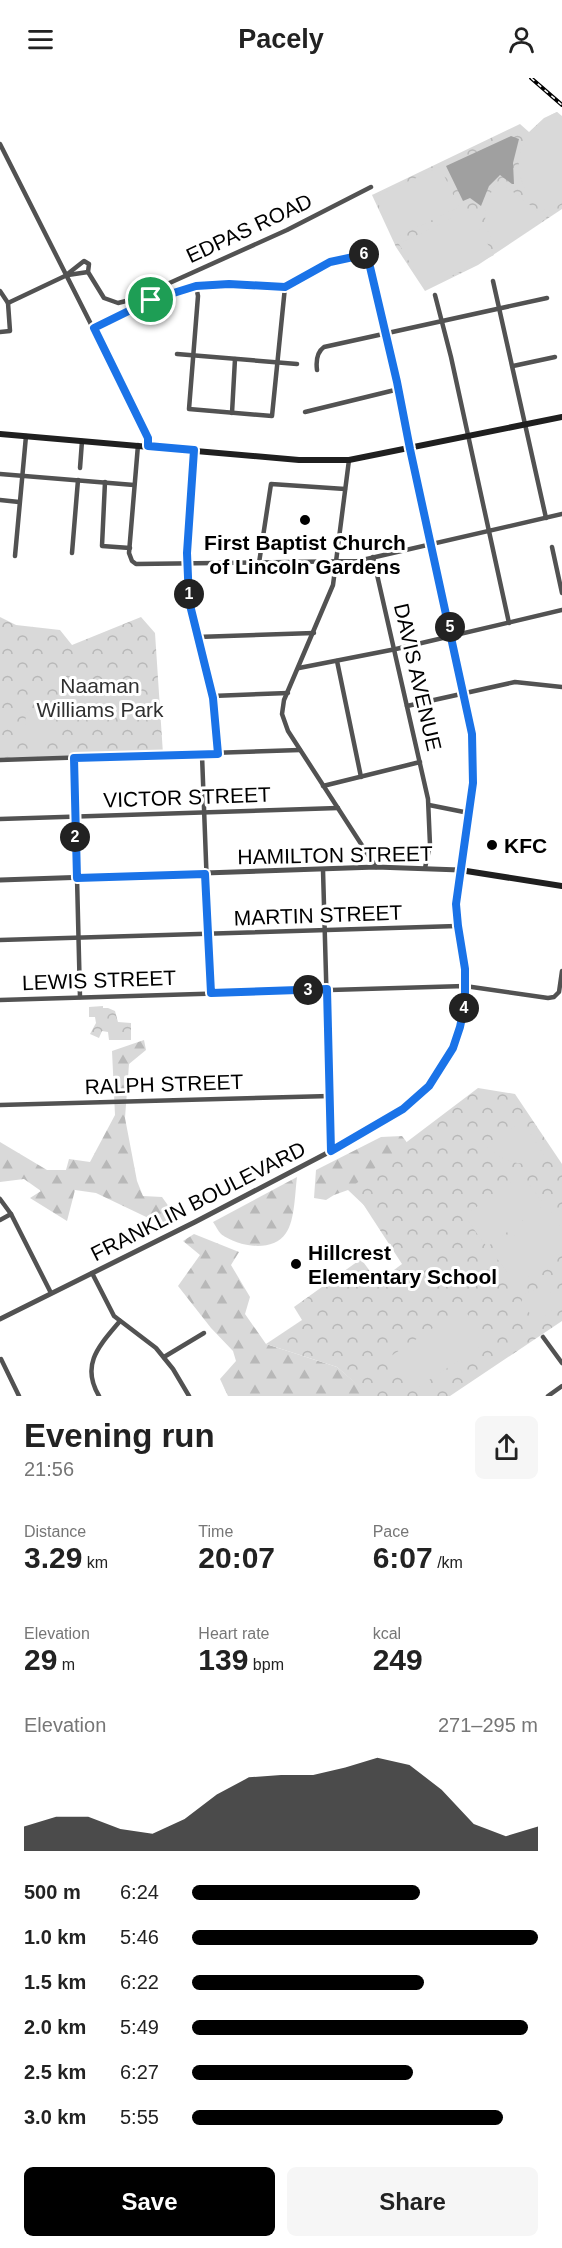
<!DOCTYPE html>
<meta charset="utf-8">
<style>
:root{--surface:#fff;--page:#f6f6f6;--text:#222;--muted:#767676;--accent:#000}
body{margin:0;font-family:Arial,sans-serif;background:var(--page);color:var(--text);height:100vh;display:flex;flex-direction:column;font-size:22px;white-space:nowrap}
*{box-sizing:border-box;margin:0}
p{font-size:20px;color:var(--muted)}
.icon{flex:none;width:33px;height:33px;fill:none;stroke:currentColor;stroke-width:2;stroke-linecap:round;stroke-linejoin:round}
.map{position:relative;height:1318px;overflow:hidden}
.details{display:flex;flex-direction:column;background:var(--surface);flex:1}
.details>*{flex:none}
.pin{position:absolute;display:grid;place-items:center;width:51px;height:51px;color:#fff;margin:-26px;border:3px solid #fff;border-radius:50%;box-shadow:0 2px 6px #0007}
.km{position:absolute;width:30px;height:30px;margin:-15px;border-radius:50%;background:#222;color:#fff;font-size:16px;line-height:30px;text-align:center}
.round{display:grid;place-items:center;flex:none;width:63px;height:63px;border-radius:9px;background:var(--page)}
.headline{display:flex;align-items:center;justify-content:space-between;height:102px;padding:0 24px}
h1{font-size:33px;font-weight:700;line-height:45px}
.figures{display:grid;grid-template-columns:repeat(3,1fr);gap:9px;height:102px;padding:6px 24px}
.figures div{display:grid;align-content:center}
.figures b{font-size:30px;font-weight:700}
.figures small{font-size:16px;font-weight:400}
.figures p{font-size:16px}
.chart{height:168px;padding:12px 24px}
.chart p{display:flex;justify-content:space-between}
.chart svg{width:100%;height:108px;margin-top:6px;fill:var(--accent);opacity:.7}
.action{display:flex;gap:12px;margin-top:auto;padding:12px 24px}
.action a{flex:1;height:69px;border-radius:9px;background:var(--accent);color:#fff;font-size:24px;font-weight:700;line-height:69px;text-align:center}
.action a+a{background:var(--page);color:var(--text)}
ul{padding:0 24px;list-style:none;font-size:20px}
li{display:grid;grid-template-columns:96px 72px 1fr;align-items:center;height:45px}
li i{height:15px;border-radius:8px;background:var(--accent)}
header{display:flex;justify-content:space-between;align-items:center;height:78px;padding:0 24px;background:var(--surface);font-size:27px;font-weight:700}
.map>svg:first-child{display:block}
.forest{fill:url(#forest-firs)}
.park{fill:url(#park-crowns)}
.garden{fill:#d9d9d9}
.water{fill:#a0a0a0}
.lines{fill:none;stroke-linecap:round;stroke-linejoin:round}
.minor{stroke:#525252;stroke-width:4.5}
.tertiary{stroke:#525252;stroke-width:5}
.secondary{stroke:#1f1f1f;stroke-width:6}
.rail-casing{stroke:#000;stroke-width:4}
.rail{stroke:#fff;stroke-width:1.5;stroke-dasharray:4.5;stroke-linecap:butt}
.route-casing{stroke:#fff;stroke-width:12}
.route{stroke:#1a73e8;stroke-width:8}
.poi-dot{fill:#000;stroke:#fff;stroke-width:2}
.labels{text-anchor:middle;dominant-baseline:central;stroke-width:6;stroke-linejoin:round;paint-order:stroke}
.street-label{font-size:21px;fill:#000;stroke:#fff}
.poi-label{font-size:21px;font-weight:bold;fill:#000;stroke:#fff;text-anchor:start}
.park-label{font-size:21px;fill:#303030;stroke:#fff}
</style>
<header><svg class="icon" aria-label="menu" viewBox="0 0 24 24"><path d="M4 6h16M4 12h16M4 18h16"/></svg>Pacely<svg class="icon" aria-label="person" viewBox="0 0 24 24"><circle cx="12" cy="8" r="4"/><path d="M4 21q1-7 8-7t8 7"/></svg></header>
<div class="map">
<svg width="562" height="1318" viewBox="0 0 562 1318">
<defs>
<pattern id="forest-firs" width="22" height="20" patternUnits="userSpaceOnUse" patternTransform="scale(1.5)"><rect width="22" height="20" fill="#d9d9d9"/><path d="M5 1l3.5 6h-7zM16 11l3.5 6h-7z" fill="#b8b8b8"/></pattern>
<pattern id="park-crowns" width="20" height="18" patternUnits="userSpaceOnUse" patternTransform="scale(1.5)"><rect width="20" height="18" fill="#d9d9d9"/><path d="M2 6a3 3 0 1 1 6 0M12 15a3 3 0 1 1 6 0" fill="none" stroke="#b8b8b8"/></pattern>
</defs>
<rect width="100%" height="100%" fill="#fff"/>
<g class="forest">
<path d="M 144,962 L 146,972 L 129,986 L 125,1040 L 137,1103 L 143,1118 L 162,1119 L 177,1140 L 163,1147 L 96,1115 L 75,1112 L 67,1143 L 30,1120 L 41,1113 L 24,1101 L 0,1104 L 0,1064 L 47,1092 L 66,1092 L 69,1081 L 90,1084 L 115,1037 L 112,973 Z"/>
<path d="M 402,1058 L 412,1071 L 368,1131 L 348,1112 L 334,1117 L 326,1122 L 314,1120 L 316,1092 L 381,1059 Z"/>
<path d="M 297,1099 C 295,1113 295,1143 286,1155 C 273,1175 238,1169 221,1156 C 218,1153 216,1148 213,1144 Z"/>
<path d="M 194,1156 L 239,1174 L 231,1187 L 250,1219 L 245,1236 L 266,1266 L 337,1289 L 365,1313 L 364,1318 L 228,1318 L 220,1301 L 236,1283 L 233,1273 L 211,1250 L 178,1208 L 200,1177 L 183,1163 Z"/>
</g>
<g class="park">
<path d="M 557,34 L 562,38 L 562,131 L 478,187 L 425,213 L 396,169 L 372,117 L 520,46 L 529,54 L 544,40 Z"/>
<path d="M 0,539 L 16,547 L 60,552 L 72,567 L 141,539 L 155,555 L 163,676 L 0,680 Z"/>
<path d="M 103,928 L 103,930 L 108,930 L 115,933 L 118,944 L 131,945 L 131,962 L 109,962 L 108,954 L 102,953 L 99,960 L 90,956 L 96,945 L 95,939 L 89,939 L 89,929 Z"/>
<path d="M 478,1010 L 515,1016 L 562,1086 L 562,1243 L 450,1318 L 364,1318 L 364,1313 L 337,1289 L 266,1266 L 302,1242 L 294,1229 L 361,1181 L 378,1204 L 402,1186 L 352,1109 L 408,1063 Z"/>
</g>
<g class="garden">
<path d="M 557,34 L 562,40 L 562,125 L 547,134 C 505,105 511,55 557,34 Z"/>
<path d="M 440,89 L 459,129 L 395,160 L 375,119 Z"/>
<path d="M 499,103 L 547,140 L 499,171 C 480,151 481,124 499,103 Z"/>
<path d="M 468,132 L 494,177 L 425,211 L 399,166 Z"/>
<path d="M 31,632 L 38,632 L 52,644 L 51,657 L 36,657 L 32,661 L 26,662 L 22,651 L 25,649 L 26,635 Z"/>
<path d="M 519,1046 L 525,1047 L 547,1082 C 525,1090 503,1085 486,1068 Z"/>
<path d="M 522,1096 L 544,1127 L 487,1169 L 464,1138 Z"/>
<path d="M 549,1132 L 562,1150 L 562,1174 L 517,1207 L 492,1174 Z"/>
<path d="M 539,1210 L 551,1215 L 557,1228 L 540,1242 L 535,1242 L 521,1224 L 526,1215 Z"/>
<path d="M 463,1230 L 487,1264 L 414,1312 L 391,1278 Z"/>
</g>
<path class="water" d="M 511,58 L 519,61 L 513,85 L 514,106 L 512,106 L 500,97 L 489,108 L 481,128 L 470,120 L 463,123 L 446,88 Z"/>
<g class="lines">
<g class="minor">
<path d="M 0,66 L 148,359 L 148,368"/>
<path d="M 68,197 L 88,194"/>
<path d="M 493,203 L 546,440"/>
<path d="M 196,208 L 198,218 L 189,331 L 272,338 L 285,209"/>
<path d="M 0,213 L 8,225 L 10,253 L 0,254"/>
<path d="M 435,217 L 451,279 L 509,545"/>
<path d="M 8,225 L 65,198 L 84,183 L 89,186 L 88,194 L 104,220 L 118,225 L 134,221 L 287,152 L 371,109"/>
<path d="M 94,250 L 151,222 L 196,208 L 229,205 L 285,209 L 330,185 L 367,176 L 397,304 L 409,371"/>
<path d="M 177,276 L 297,286"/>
<path d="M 513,288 L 555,279"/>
<path d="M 317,292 C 316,284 317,274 324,269 L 547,220"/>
<path d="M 305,334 L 399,311"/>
<path d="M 232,335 L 235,281"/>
<path d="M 138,367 L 129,475 L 132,483 L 136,486 L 358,483 L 562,436"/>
<path d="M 194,372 L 187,475 L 189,523 L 213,620 L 218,676"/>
<path d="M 349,382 L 333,507 L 284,622 L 282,636 L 288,653 L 376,789"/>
<path d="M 80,390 L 82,363"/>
<path d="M 0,396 L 134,407"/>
<path d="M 105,404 L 102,468 L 130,470"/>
<path d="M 0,422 L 19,424"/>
<path d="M 552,469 L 562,515"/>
<path d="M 72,475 L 78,402"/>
<path d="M 15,478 L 26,358"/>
<path d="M 373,479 L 428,721 L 430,767 L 425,790"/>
<path d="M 259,485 L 271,406 L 345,411"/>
<path d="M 197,559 L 314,555"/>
<path d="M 337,583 L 361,699"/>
<path d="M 299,590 L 396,571 L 562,532"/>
<path d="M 212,618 L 288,615"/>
<path d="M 407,628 L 515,604 L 562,609"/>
<path d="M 202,677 L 211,915"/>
<path d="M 74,680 L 80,919"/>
<path d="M 0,682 L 300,672"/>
<path d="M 323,708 L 420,684"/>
<path d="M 429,727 L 469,735"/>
<path d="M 0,741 L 338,730"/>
<path d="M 323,792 L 331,1073"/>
<path d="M 0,862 L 457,848"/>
<path d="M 0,922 L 465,908 L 548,920 L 554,919 L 559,914 L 562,893"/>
<path d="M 0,1027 L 330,1018"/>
<path d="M 0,1121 L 11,1136 L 51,1215"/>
<path d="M 0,1142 L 11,1136"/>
<path d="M 92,1195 L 114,1238 L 156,1270 L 173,1291 L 189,1318"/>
<path d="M 543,1259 L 562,1285"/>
<path d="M 164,1279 L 204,1255"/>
<path d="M 1,1281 L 19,1318"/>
<path d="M 99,1318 C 80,1286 100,1267 120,1243"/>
<path d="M 548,1318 L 562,1308"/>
</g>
<path class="tertiary" d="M 0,802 L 376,789 L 460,792 L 456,826 L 457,848 L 465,892 L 465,925 L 460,949 L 449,978 L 429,1008 L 417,1020 L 388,1041 L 331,1073 L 195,1144 L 0,1241"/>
<g class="secondary">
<path d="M 0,356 L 299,382 L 349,382 L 562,339"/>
<path d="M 409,371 L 472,656 L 473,705 L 460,792 L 562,808"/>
</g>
<g class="rail-casing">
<path id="rail" d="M 531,0 L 562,27"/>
</g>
<use href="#rail" class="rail"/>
</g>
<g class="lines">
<g class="route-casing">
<path id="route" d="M 367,176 L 397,304 L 410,371 L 472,656 L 473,705 L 456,826 L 458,848 L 465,891 L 465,925 L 460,949 L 453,970 L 429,1008 L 403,1031 L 331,1073 L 327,911 L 211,915 L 205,796 L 77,800 L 74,680 L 218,676 L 213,620 L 189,523 L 187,475 L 194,372 L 148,368 L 148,360 L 94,250 L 151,222 L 196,208 L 229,206 L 285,209 L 330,184 Z"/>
</g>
<use href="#route" class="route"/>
</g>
<g class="poi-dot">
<circle cx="305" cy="442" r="6"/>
<circle cx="492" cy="767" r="6"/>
<circle cx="296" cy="1186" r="6"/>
</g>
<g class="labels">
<g class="street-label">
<text transform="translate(249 150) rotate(-25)">EDPAS ROAD</text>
<text transform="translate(418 599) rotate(77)">DAVIS AVENUE</text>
<text transform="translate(187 719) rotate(-2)">VICTOR STREET</text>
<text transform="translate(335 777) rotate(-1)">HAMILTON STREET</text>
<text transform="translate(318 837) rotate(-2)">MARTIN STREET</text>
<text transform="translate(99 902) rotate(-2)">LEWIS STREET</text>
<text transform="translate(164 1006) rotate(-2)">RALPH STREET</text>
<text transform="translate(198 1123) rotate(-27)">FRANKLIN BOULEVARD</text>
</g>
<g class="poi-label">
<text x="305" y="464" text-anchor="middle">First Baptist Church<tspan x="305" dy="24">of Lincoln Gardens</tspan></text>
<text x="504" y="767">KFC</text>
<text x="308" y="1174">Hillcrest<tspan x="308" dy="24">Elementary School</tspan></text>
</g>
<g class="park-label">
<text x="100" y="607">Naaman<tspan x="100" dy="24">Williams Park</tspan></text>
</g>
</g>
</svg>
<div class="pin" style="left:151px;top:222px;background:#1e9e55"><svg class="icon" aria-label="arrive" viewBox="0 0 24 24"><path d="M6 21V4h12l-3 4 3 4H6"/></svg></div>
<b class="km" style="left:189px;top:516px">1</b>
<b class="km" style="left:75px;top:759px">2</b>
<b class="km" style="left:308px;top:912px">3</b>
<b class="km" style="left:464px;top:930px">4</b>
<b class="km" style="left:450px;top:549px">5</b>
<b class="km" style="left:364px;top:176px">6</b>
</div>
<section class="details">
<div class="headline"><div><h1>Evening run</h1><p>21:56</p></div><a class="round"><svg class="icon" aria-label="share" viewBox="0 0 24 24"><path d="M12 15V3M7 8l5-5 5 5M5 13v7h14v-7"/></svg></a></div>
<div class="figures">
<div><p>Distance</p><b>3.29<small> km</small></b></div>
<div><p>Time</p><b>20:07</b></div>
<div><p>Pace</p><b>6:07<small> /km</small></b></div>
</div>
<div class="figures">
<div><p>Elevation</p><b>29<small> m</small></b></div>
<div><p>Heart rate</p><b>139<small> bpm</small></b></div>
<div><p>kcal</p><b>249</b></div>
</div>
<div class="chart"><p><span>Elevation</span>271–295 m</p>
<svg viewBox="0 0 160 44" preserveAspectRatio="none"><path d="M0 44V34L10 30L20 30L30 35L40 37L50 31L60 21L70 14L80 13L90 13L100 10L110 6L120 9L130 19L140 33L150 38L160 34V44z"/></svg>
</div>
<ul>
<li><b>500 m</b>6:24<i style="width:66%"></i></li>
<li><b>1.0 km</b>5:46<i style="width:100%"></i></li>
<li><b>1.5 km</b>6:22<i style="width:67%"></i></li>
<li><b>2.0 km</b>5:49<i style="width:97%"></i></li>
<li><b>2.5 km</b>6:27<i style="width:64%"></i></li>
<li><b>3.0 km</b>5:55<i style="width:90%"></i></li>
</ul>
<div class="action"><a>Save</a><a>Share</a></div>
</section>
